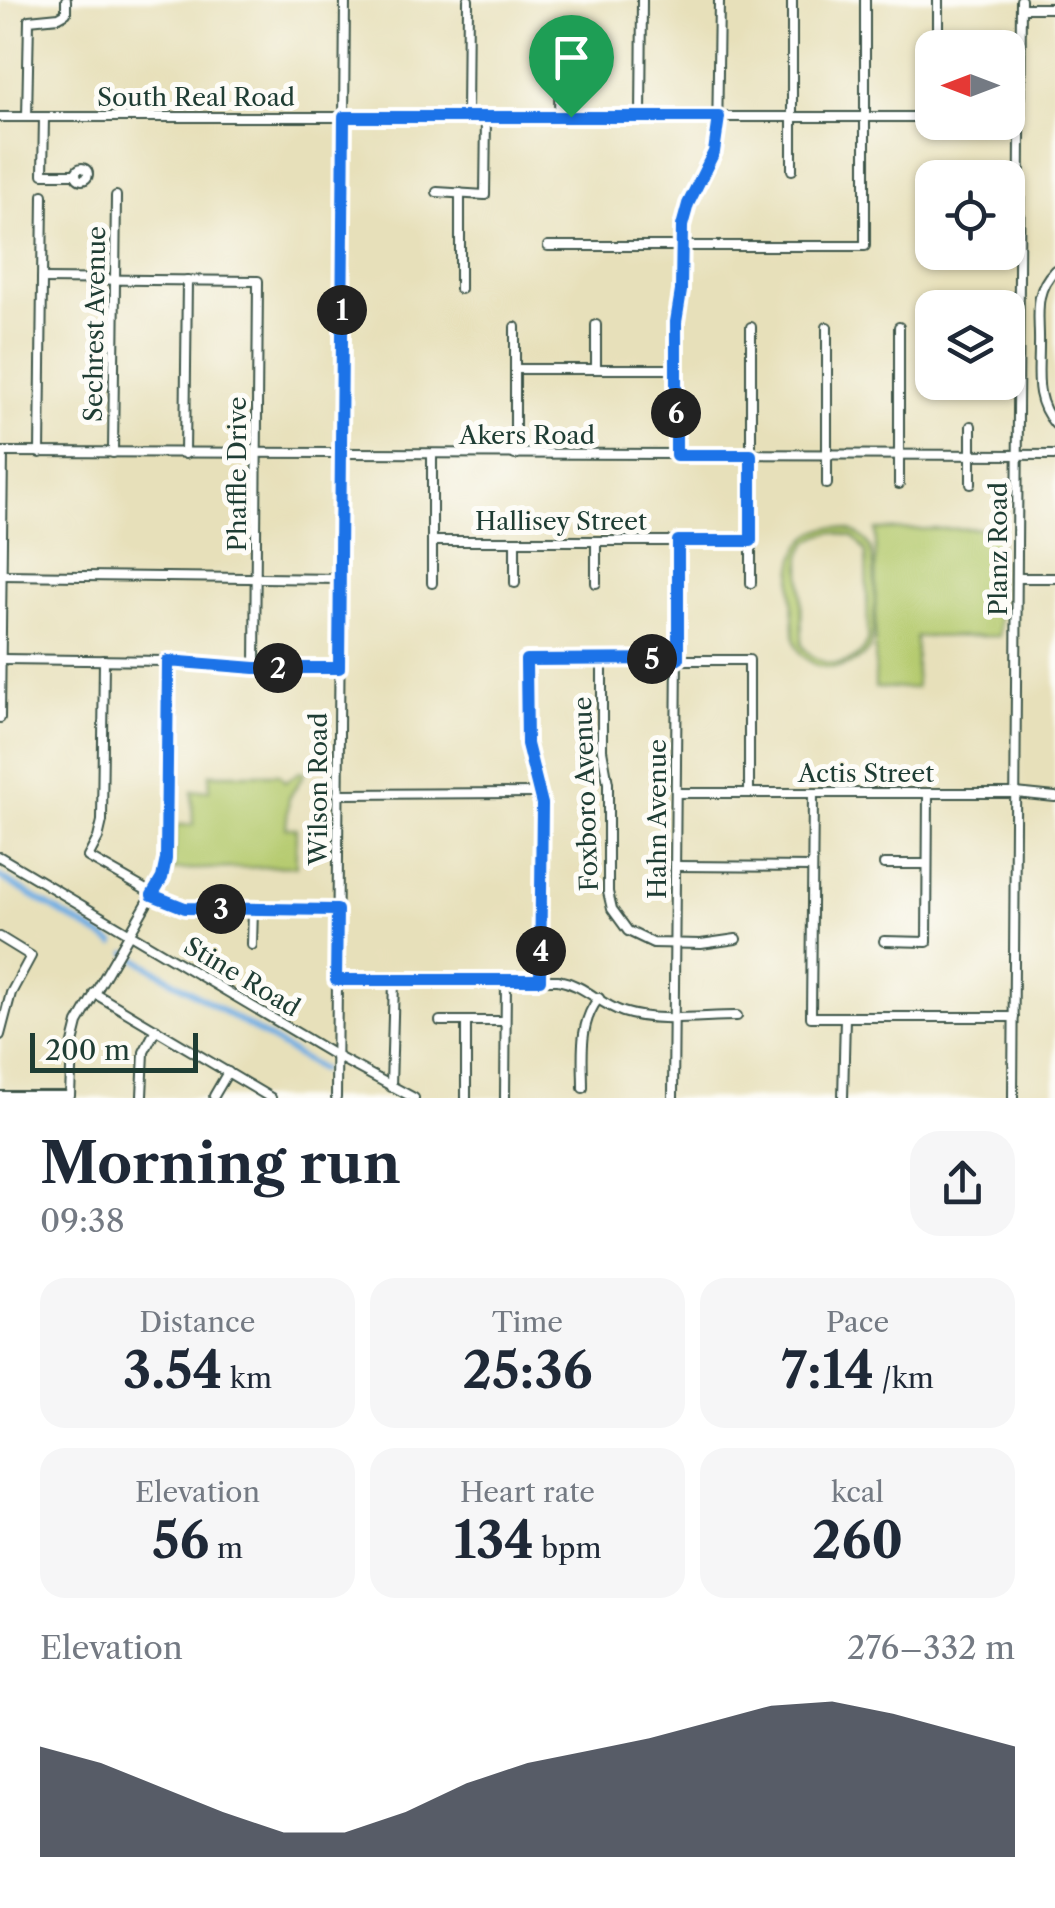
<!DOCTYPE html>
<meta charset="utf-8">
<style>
:root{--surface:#fff;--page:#f6f6f7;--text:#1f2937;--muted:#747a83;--accent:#111827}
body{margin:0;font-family:"Libre Caslon Text",serif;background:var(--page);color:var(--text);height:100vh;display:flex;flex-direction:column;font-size:38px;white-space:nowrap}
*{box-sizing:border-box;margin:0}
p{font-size:32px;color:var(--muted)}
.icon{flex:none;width:55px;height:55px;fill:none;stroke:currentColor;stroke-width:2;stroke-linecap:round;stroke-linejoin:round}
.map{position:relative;height:1098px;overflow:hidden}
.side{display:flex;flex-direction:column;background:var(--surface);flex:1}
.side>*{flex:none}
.needle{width:65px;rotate:270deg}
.buttons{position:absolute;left:915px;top:30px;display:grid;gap:20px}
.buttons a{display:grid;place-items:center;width:110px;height:110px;border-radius:20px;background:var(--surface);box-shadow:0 2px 8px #0004;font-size:50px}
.scale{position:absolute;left:30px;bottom:25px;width:168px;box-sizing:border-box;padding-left:10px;border:5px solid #1f3d34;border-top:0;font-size:28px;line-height:35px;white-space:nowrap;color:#1f3d34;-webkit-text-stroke:8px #fdfcf7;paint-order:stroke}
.pin{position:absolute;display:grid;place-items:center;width:85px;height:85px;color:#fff;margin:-102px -42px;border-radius:50% 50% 50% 0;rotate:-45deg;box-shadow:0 0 10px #0007}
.pin .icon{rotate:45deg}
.km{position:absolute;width:50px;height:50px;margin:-25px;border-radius:50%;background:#222;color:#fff;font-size:28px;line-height:50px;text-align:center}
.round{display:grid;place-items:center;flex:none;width:105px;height:105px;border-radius:30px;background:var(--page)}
.overview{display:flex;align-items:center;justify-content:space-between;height:170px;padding:0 40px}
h1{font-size:55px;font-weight:700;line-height:75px}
.stats{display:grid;grid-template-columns:repeat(3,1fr);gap:15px;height:170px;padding:10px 40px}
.stats div{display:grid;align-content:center;border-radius:25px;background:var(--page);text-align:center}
.stats b{font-size:50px;font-weight:700}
.stats small{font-size:28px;font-weight:400}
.stats p{font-size:28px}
.chart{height:280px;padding:20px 40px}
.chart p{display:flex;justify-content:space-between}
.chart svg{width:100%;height:180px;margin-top:10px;fill:var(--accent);opacity:.7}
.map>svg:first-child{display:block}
.green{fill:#b6cb6f;stroke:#6a8452;stroke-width:2.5;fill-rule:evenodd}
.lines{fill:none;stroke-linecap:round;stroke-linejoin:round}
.canal{stroke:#71aee3;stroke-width:6}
.minor-casing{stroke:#3d5548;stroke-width:12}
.minor{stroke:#fff;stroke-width:8}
.route-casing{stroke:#fff;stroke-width:20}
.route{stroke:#1a73e8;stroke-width:12}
.labels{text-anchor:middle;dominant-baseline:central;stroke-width:10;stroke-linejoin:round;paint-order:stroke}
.street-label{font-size:25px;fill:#1f3d34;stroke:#fdfcf7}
</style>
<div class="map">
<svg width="1055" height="1098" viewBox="0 0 1055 1098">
<rect width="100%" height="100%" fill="#fdfcf7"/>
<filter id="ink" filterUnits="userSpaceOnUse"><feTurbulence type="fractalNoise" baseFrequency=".01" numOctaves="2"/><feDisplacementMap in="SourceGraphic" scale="20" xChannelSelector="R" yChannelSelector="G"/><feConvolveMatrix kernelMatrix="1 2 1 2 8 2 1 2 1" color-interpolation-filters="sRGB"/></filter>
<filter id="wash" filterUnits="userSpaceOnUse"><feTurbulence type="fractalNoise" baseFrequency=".0048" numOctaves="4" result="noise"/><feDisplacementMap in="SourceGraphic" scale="40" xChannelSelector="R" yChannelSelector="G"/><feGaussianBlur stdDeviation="2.25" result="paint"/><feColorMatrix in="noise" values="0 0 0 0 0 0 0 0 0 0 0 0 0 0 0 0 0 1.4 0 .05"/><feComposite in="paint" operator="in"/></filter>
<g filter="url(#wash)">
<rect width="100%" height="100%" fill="#e7e0ba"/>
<g class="green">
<path d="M 832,527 C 846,528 860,532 868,544 C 878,558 875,630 870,648 C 851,676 802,675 794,638 C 794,596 778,535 832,527 ZM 833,532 L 854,537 L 866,552 L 868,637 C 861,671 818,671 802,645 L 801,558 C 804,541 817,535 833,532 Z"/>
<path d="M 1000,528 L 999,636 L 916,637 L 916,688 L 875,688 L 876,530 Z"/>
<path d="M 301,771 L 305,772 L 289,798 L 286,828 L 296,828 L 296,866 L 173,870 L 176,825 L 193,825 L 192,791 L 209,790 L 210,774 L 279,774 L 285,782 Z"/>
</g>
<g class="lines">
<g class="canal">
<path d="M 0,877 L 114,944"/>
<path d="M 127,953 L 321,1070"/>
</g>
</g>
</g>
<g filter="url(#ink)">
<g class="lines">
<g class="minor-casing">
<g id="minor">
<path d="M 792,0 L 792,170"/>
<path d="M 938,0 L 938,48"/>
<path d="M 1021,8 L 1055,8"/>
<path d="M 0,117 L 932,117"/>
<path d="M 27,117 L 29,20 L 59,17 L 66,13 L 66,0"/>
<path d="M 44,117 L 43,174 L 75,174"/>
<path d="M 467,117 L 468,0"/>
<path d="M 559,117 L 560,53"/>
<path d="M 641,117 L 642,0"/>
<circle cx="82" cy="174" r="6"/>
<path d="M 437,192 L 485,195 L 486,117"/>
<path d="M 460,193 L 460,289"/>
<path d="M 548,246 L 865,246 L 865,0"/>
<path d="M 1055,270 C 1032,293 1040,317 1039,346 C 1039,375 1034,400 1055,424"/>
<path d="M 42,279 L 258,281 L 255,668"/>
<path d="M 596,325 L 596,369"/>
<path d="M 515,327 L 515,455"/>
<path d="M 751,327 L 751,583"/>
<path d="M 827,327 L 827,484"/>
<path d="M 899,327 L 899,484"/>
<path d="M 515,369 L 676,369"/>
<path d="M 971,426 L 971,484"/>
<path d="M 0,452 L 1055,455"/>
<path d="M 40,453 L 43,195"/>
<path d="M 113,453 L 116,196"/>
<path d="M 185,454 L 187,280"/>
<path d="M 432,455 L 432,583"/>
<path d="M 676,455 L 676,322 L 681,291 L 682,226 L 687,204 L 709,164 L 717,140 L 719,0"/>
<path d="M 432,541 L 751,541"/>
<path d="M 515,541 L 515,583"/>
<path d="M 596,541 L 596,583"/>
<path d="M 1,575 L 340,579"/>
<path d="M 1017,578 L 1055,578"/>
<path d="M 1,659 L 168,661 L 255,668 L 339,669"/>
<path d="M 602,659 L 602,750 L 608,783 L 608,892 L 612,909 L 628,931 L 653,943 L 701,944 L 736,939"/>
<path d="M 104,660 L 102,821 L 98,838 L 88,857 L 176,907 L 337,910"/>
<path d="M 0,718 L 3,452"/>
<path d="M 677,793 L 1016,793 L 1055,797"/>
<path d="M 813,793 L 811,1017 L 1014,1017"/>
<path d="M 338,794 L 541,793"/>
<path d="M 0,857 L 336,1056 L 414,1098"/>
<path d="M 884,864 L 927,864"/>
<path d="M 676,866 L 812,867"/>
<path d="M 0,937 L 31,956 L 11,993 L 0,1035"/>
<path d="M 884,941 L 927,942 L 928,793"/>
<path d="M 252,945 L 253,909"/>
<path d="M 337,980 L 558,980 C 585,985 599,1004 623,1012 C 657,1023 701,1016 737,1016"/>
<path d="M 540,980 L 542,804 L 527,745 L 526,660 L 749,660 L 749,793"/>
<path d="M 94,993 L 271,1098"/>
<path d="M 440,1021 L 505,1021"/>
<path d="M 391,1087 L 394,981"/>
<path d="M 583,1088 C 583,1057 578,1024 599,998"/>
<path d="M 0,1096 L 70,1096 L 72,1047 L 78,1023 L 161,879 L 166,859 L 168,661"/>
<path d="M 142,1096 L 144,1052 L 156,1029"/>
<path d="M 214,1096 L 228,1072"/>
<path d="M 336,1098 L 345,0"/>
<path d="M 466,1098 L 466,1021"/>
<path d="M 505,1098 L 506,980"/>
<path d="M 673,1098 L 678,541"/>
<path d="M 843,1098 L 845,1017"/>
<path d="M 1013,1098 L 1021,0"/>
</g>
</g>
<use href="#minor" class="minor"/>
</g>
</g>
<g class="lines" filter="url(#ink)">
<g class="route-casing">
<path id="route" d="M 344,117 L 719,117 L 714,152 L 688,204 L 682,226 L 681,291 L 676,322 L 676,455 L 751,455 L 751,541 L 678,541 L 678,659 L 526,660 L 527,744 L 542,804 L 540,980 L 336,980 L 337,910 L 185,908 L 152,895 L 162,878 L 166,859 L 168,661 L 255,668 L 339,668 Z"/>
</g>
<use href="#route" class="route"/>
</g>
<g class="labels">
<g class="street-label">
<text x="196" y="97">South Real Road</text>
<text transform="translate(95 324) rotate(-89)">Sechrest Avenue</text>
<text x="527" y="435">Akers Road</text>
<text transform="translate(237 474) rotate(-90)">Phaffle Drive</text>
<text x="561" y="521">Hallisey Street</text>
<text transform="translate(998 549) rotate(-90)">Planz Road</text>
<text x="866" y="773">Actis Street</text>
<text transform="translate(318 789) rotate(-90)">Wilson Road</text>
<text transform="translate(586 794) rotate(-92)">Foxboro Avenue</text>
<text transform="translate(657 819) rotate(-90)">Hahn Avenue</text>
<text transform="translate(242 977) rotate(31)">Stine Road</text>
</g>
</g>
</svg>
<div class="buttons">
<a><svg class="needle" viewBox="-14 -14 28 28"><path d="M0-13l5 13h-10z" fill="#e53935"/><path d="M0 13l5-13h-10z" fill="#747a83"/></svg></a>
<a><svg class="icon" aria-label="locate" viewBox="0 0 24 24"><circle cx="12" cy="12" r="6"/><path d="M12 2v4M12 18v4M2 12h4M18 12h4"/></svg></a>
<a><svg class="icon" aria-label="layers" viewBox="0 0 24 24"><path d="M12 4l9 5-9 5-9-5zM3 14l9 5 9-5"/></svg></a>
</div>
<div class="scale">200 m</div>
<div class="pin" style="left:571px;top:117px;background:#1e9e55"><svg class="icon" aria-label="arrive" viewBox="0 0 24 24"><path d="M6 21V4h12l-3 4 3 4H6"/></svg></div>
<b class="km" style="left:342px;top:310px">1</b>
<b class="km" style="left:278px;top:668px">2</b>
<b class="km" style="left:221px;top:909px">3</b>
<b class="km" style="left:541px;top:951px">4</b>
<b class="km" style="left:652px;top:659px">5</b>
<b class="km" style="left:676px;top:413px">6</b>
</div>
<section class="side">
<div class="overview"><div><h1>Morning run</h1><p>09:38</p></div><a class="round"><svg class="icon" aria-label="share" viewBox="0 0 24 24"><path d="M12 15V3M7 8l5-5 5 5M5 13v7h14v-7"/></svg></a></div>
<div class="stats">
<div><p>Distance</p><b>3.54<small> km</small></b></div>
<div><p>Time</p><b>25:36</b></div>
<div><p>Pace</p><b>7:14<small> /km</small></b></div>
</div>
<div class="stats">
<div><p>Elevation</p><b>56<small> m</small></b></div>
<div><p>Heart rate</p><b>134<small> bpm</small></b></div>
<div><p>kcal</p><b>260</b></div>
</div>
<div class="chart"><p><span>Elevation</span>276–332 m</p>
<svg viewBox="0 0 160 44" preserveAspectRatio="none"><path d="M0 44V17L10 21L20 27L30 33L40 38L50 38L60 33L70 26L80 21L90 18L100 15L110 11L120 7L130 6L140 9L150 13L160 17V44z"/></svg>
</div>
</section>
